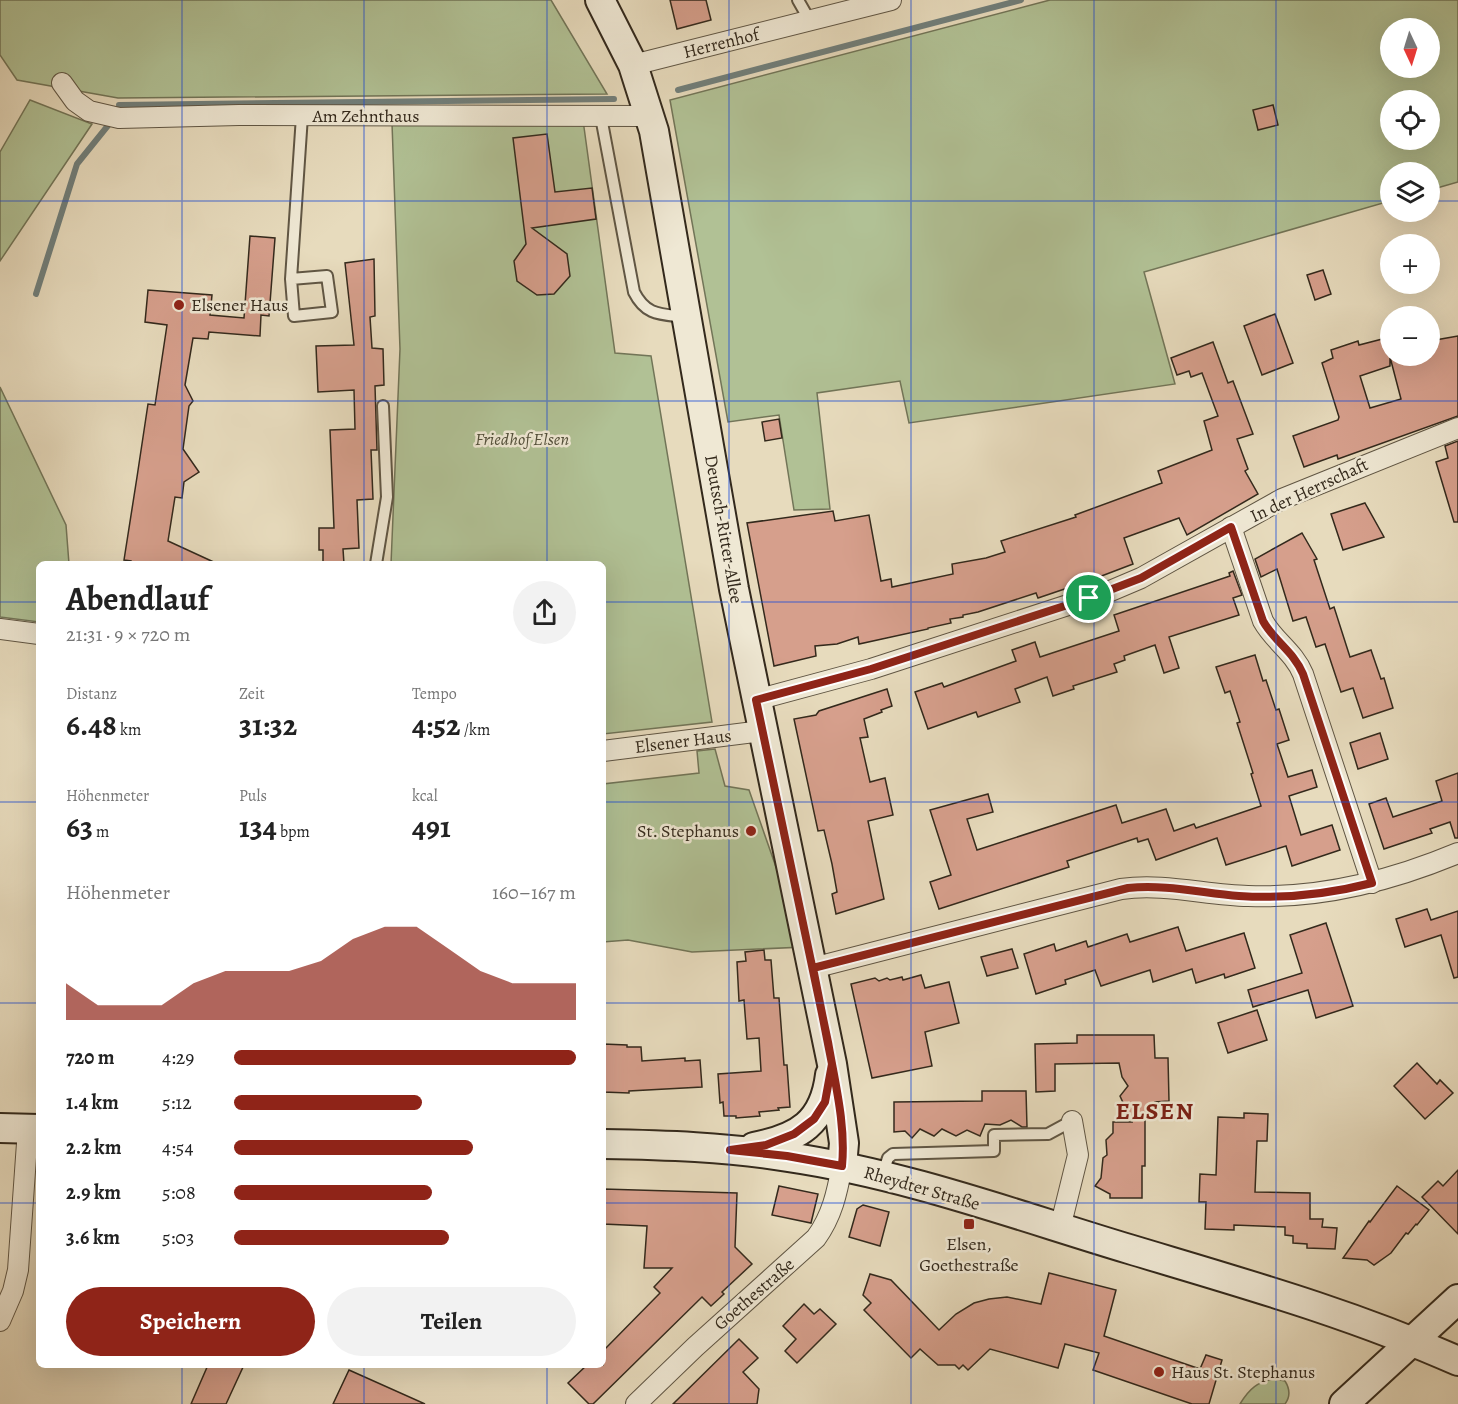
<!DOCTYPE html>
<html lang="de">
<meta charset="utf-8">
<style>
:root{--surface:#fff;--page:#f2f2f2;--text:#222;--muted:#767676;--accent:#8f2418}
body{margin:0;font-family:Alegreya,serif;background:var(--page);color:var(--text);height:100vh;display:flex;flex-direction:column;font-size:22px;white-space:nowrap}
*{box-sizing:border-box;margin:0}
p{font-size:20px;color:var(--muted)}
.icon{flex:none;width:33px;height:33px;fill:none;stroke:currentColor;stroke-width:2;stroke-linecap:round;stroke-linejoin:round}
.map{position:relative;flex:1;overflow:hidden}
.drawer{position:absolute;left:36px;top:561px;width:570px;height:807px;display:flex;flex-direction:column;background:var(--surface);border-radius:9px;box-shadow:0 6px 24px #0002}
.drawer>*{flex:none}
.needle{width:39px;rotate:176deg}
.tools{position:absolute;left:1380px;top:18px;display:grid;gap:12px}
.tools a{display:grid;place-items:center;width:60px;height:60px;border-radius:50%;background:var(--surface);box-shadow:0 6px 24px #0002;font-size:30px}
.pin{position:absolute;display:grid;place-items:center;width:51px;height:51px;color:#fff;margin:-26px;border:3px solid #fff;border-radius:50%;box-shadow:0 2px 6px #0007}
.round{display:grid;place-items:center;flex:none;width:63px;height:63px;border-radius:32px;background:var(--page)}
.overview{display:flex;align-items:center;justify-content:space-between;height:102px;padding:0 30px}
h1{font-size:33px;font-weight:700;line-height:45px}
.figures{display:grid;grid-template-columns:repeat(3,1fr);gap:9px;height:102px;padding:6px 30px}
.figures div{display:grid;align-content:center}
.figures b{font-size:30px;font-weight:700}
.figures small{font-size:16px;font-weight:400}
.figures p{font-size:16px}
.chart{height:168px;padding:12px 30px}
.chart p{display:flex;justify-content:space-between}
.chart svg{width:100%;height:108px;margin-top:6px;fill:var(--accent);opacity:.7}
.action{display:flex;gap:12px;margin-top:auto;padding:12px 30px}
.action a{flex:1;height:69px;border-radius:36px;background:var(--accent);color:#fff;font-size:24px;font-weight:700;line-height:69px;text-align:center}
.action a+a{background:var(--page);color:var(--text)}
ul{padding:0 30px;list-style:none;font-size:20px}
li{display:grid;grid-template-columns:96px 72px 1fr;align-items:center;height:45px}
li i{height:15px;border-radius:8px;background:var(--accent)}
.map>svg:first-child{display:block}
.green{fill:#b1c195;stroke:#727558;stroke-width:1.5;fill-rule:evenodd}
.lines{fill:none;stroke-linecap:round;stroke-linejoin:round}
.stream{stroke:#717f7b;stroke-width:6}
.building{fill:#d69f8c;stroke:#33291c;stroke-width:1.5;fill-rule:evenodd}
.lane-casing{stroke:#605644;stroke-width:14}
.street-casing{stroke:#605644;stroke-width:22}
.secondary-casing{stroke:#33291c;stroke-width:32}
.lane{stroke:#efe8d4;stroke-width:10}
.street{stroke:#efe8d4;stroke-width:20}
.secondary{stroke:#efe8d4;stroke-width:28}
.route-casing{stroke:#fff;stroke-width:12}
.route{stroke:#8f2418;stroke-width:8}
.grid{fill:none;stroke:#1d4ed8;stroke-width:1.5;stroke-opacity:0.55}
.poi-dot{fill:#8f2418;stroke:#efe8d4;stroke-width:2}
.labels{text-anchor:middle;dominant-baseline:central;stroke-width:5;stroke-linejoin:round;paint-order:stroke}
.street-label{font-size:18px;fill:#33291c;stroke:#efe8d4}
.poi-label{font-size:18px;fill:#33291c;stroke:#efe8d4;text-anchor:start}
.park-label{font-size:18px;font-style:italic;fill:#524f3a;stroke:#efe8d4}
.district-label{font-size:24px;font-weight:bold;letter-spacing:1.5px;fill:#7a1f14;stroke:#efe8d4}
</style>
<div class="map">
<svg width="1458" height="1404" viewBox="0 0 1458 1404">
<rect width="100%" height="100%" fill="#e7dbbd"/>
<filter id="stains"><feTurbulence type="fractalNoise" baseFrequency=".00333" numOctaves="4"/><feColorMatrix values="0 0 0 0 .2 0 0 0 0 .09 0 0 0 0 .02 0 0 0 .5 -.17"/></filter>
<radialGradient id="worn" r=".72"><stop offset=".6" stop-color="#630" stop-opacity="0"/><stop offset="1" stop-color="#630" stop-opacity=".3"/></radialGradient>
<g class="green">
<path d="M 0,0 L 551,0 L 607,94 L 118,98 L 17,80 L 0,55 Z"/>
<path d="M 1050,0 L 1458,0 L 1458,182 L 1430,190 L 1430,172 L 1390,172 L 1390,201 L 1144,272 L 1175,384 L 909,423 L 900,381 L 817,393 L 830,509 L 794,510 L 779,415 L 728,422 L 670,100 ZM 1390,28 L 1430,28 L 1430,68 L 1390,68 ZM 1390,100 L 1430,100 L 1430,140 L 1390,140 Z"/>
<path d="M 30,100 L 92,124 L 0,261 L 0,152 Z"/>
<path d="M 583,120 L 615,353 L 651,356 L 712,722 L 603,734 L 603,564 L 391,564 L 400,349 L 392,123 Z"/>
<path d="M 0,387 L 66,525 L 69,564 L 39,564 L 39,622 L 0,617 Z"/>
<path d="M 715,749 L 725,786 L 749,790 L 804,947 L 692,952 L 628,940 L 603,942 L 603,784 L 699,773 L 697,751 Z"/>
<path d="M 1275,1379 L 1285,1381 C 1290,1389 1291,1396 1285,1404 L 1240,1404 C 1249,1389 1258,1381 1275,1379 Z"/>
</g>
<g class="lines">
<g class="stream">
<path d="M 678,90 L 1021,0"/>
<path d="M 119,105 L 614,99"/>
<path d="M 36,294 L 77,164 L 110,123"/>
</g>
</g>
<g class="building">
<path d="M 670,0 L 706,0 L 711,20 L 677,29 Z"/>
<path d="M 1273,105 L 1278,125 L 1258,130 L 1253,110 Z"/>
<path d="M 547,134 L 555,192 L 592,188 L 596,219 L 532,228 L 567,254 L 570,276 L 554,294 L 537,295 L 517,281 L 514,261 L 526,244 L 513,138 Z"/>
<path d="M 250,236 L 275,238 L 269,316 L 261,315 L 260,336 L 209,332 L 208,339 L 193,338 L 185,385 L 193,401 L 189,406 L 183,449 L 199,472 L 184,482 L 182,498 L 175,497 L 168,541 L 218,564 L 131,564 L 131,561 L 124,560 L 137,477 L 148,404 L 155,405 L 167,325 L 145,322 L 148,290 L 212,295 L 210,315 L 244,318 Z"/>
<path d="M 374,259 L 375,316 L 370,317 L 372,348 L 383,349 L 384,385 L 375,386 L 377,450 L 371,450 L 373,499 L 357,500 L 359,548 L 343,549 L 344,564 L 323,564 L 323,550 L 319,550 L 319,528 L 334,528 L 330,430 L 355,429 L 354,390 L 318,392 L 316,346 L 354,345 L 345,263 Z"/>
<path d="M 1323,270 L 1331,294 L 1315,300 L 1307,275 Z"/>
<path d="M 1275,314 L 1293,363 L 1262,375 L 1244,326 Z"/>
<path d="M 1458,336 L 1458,416 L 1338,459 L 1337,455 L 1304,467 L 1293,436 L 1338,420 L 1339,417 L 1322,363 L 1333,358 L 1331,350 L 1358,341 L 1359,345 L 1390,337 L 1390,356 L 1430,356 L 1430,341 ZM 1390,357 L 1401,399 L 1370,408 L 1360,376 L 1390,366 Z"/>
<path d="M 1213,342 L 1228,383 L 1233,381 L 1253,434 L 1237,439 L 1248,469 L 1245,471 L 1258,494 L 1187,535 L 1179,518 L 1124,538 L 1133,564 L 1091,580 L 1038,598 L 1036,593 L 978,612 L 963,615 L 963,617 L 950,619 L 951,623 L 928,628 L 928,629 L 859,644 L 858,637 L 837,644 L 815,646 L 816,656 L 774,666 L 747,523 L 833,511 L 835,521 L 869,515 L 881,581 L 891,579 L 892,587 L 953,574 L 952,564 L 986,558 L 1005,552 L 1001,541 L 1076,517 L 1075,515 L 1162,483 L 1158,471 L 1212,450 L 1204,421 L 1218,416 L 1202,373 L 1191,377 L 1189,371 L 1177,375 L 1171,358 Z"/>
<path d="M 779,419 L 782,438 L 765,441 L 762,422 Z"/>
<path d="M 1458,441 L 1458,522 L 1454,522 L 1436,462 L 1448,458 L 1445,446 Z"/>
<path d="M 1365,503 L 1384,537 L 1343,550 L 1331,514 Z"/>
<path d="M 1302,533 L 1317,559 L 1314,560 L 1330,609 L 1334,607 L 1350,657 L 1371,650 L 1381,679 L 1384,678 L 1393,708 L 1363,718 L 1353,688 L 1341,692 L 1325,644 L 1316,647 L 1306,617 L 1293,621 L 1277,569 L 1261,577 L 1255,559 Z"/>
<path d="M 1233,571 L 1242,595 L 1233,598 L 1239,615 L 1169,637 L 1179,668 L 1164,673 L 1155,645 L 1124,656 L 1125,660 L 1114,664 L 1117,672 L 1073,686 L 1074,689 L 1053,696 L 1047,677 L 1015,689 L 1020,702 L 978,717 L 976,712 L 928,729 L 915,692 L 942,683 L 944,687 L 1016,661 L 1012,650 L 1035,642 L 1040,657 L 1119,631 L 1114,615 L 1230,576 L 1229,573 Z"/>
<path d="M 1255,655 L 1263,681 L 1266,680 L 1276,710 L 1279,709 L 1289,740 L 1277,744 L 1288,777 L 1312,770 L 1317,787 L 1289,796 L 1301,835 L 1332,825 L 1340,850 L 1292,866 L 1286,846 L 1226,865 L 1217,838 L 1156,860 L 1148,839 L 1138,842 L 1137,838 L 1067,861 L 1069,867 L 939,909 L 930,882 L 951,875 L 930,810 L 988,794 L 993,812 L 967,819 L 977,850 L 1116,805 L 1122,823 L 1166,809 L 1174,831 L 1194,824 L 1196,828 L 1261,806 L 1251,774 L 1253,773 L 1237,723 L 1240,722 L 1230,691 L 1225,693 L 1216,667 Z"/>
<path d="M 887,689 L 892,706 L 881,710 L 882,712 L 864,719 L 868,737 L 860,738 L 870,782 L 885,778 L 893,815 L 868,821 L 884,899 L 836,914 L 832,894 L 837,892 L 832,864 L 824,830 L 818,831 L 794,719 L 816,715 L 819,711 Z"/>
<path d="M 1380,733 L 1388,759 L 1358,769 L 1350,743 Z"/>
<path d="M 1458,773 L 1458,838 L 1455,838 L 1450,822 L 1430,829 L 1432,833 L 1384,849 L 1369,804 L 1386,798 L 1393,817 L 1442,801 L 1436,781 Z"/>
<path d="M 1427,909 L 1431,920 L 1458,911 L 1458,977 L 1454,978 L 1441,935 L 1405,947 L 1396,919 Z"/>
<path d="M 1326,923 L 1353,1006 L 1316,1018 L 1308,990 L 1253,1007 L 1248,990 L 1302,973 L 1290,935 Z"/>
<path d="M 1178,927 L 1186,951 L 1244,933 L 1255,968 L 1225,978 L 1224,974 L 1196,983 L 1192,969 L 1153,982 L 1150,970 L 1101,986 L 1095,970 L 1065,980 L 1066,984 L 1036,994 L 1024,954 L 1054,944 L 1056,951 L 1086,941 L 1088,947 L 1127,934 L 1130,942 Z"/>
<path d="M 1012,949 L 1018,968 L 987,976 L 981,957 Z"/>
<path d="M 764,950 L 765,960 L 771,960 L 774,998 L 779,998 L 784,1065 L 787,1065 L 790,1107 L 778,1108 L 779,1110 L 759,1112 L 760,1116 L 736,1118 L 736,1116 L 724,1116 L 723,1102 L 720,1103 L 718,1074 L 761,1071 L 759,1038 L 747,1039 L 744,1000 L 739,1001 L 737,962 L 746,961 L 745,952 Z"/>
<path d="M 921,975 L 925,988 L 949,982 L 959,1023 L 925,1032 L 932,1066 L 872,1078 L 851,984 L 875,978 L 879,981 L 887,978 L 890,980 L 902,977 L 903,980 Z"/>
<path d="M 1257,1010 L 1267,1040 L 1228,1053 L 1218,1023 Z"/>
<path d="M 1077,1035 L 1154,1035 L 1155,1058 L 1168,1058 L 1169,1101 L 1155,1102 L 1155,1112 L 1145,1112 L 1145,1166 L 1142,1166 L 1142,1198 L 1110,1198 L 1110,1194 L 1095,1186 L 1101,1178 L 1103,1158 L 1107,1155 L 1106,1140 L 1113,1133 L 1113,1122 L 1132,1122 L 1120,1096 L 1128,1086 L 1122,1077 L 1119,1063 L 1055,1064 L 1055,1091 L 1036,1092 L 1035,1044 L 1077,1043 Z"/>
<path d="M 603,1044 L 627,1045 L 627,1047 L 641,1047 L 642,1061 L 685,1058 L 685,1061 L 700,1060 L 702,1087 L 629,1091 L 629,1093 L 603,1092 Z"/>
<path d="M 1417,1063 L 1437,1084 L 1440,1080 L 1453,1093 L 1425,1119 L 1394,1086 Z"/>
<path d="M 982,1091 L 1026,1091 L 1027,1127 L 1022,1127 L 1011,1120 L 1000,1125 L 985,1124 L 980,1136 L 967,1130 L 956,1136 L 942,1129 L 934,1136 L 920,1129 L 912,1138 L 905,1131 L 894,1132 L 894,1102 L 982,1101 Z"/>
<path d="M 1244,1113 L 1268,1114 L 1267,1141 L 1257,1141 L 1255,1192 L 1310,1193 L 1310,1219 L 1323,1219 L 1322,1227 L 1337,1228 L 1335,1249 L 1307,1248 L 1307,1244 L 1293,1243 L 1293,1236 L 1285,1235 L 1285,1227 L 1234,1225 L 1234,1230 L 1205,1229 L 1206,1202 L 1199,1202 L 1200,1174 L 1216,1175 L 1218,1117 L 1244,1118 Z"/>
<path d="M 1458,1170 L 1458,1234 L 1422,1197 L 1438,1181 L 1443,1186 Z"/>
<path d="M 779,1186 L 818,1194 L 811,1223 L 772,1215 Z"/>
<path d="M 1397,1186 L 1429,1210 L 1417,1225 L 1416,1224 L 1408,1234 L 1406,1233 L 1391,1253 L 1374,1265 L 1367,1260 L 1343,1258 L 1369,1221 L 1370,1222 Z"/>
<path d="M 603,1189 L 737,1193 L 735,1247 L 752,1264 L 722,1292 L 724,1294 L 711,1306 L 702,1297 L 593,1404 L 589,1404 L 568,1383 L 587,1365 L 603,1365 L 603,1351 L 660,1293 L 654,1287 L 672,1268 L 644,1268 L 647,1226 L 603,1224 Z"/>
<path d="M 863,1205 L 889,1212 L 880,1246 L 849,1237 L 857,1209 Z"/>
<path d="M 1049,1273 L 1116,1290 L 1104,1336 L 1200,1369 L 1206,1355 L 1222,1360 L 1209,1404 L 1192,1404 L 1093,1370 L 1099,1353 L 1065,1344 L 1058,1368 L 990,1349 L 968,1370 L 963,1365 L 959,1369 L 955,1365 L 938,1365 L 920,1349 L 911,1358 L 864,1310 L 871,1303 L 863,1295 L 870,1274 L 891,1280 L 939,1330 L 956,1314 L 974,1303 L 989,1299 L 1007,1297 L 1041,1304 Z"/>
<path d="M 804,1304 L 814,1314 L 820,1309 L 836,1324 L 797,1363 L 785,1351 L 796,1339 L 783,1326 Z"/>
<path d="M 739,1339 L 758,1358 L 743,1372 L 759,1389 L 757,1404 L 673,1404 Z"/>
<path d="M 208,1365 L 244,1365 L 226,1404 L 191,1404 Z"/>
<path d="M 349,1370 L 425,1404 L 333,1404 Z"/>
</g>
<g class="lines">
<g class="lane-casing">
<g id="lane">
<path d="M 798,0 L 810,21"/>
<path d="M 601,117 L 634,292 C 646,316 661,314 685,317"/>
<path d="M 291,279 L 327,276 L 332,312 L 294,316 L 291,279 L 302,116"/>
<path d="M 376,564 L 387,497 L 383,406"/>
<path d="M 882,1176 L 888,1158 L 893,1154 L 994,1151 L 994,1135 L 1048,1134 L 1072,1121"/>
</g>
</g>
<g class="street-casing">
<g id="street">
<path d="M 633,65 L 891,0"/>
<path d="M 62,83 L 75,101 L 89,111 L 119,118 L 239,115 L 650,116"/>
<path d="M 1231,527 L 1263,621 C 1274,641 1294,652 1303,674 L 1372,883"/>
<path d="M 0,629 L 39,634"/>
<path d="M 756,700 L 871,669 L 1108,592 L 1141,578 L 1282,499 L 1458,428"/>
<path d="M 603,751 L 762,731"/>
<path d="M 813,968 L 1121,889 C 1164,883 1206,895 1248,896 C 1322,899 1391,881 1458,853"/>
<path d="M 1060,1228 L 1078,1155 L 1072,1121"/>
<path d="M 0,1321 L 13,1291 L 18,1270 L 28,1129"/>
<path d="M 636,1404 L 695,1347 L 816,1238 C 832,1216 837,1193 842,1166"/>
</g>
</g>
<g class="secondary-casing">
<g id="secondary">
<path d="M 600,0 L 633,65 L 654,131 L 734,589 L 832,1064 L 844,1143 L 842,1166"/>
<path d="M 0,1128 L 39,1129"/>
<path d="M 603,1144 C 664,1145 727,1147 788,1157 C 904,1174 1016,1215 1129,1249 C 1242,1283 1350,1313 1458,1361"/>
<path d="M 754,1147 C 799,1138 824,1123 830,1075"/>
<path d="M 1344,1404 L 1458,1299"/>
</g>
</g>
<use href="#lane" class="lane"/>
<use href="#street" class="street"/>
<use href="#secondary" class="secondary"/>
</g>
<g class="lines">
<g class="route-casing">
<path id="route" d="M 1089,598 L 871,669 L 756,700 L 828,1042 C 835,1083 846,1125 842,1166 L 787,1156 L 730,1150 L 766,1145 L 794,1134 L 814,1119 L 825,1102 L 832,1064 L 813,968 L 1128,888 C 1165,884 1202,893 1239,896 C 1284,899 1329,894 1372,883 L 1303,674 C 1294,652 1274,641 1263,621 L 1231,527 L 1141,578 L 1089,598"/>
</g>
<use href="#route" class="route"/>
</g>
<path class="grid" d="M 182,0 L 182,564M 364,0 L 364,564M 547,0 L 547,564M 729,0 L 729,1404M 911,0 L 911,1404M 1094,0 L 1094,1404M 1276,0 L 1276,1404M 0,201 L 1390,201M 1430,201 L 1458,201M 0,401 L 1458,401M 0,602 L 39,602M 603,602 L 1458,602M 0,802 L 39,802M 603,802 L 1458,802M 0,1003 L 39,1003M 603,1003 L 1458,1003M 0,1203 L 39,1203M 603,1203 L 1458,1203M 182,1365 L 182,1404M 364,1365 L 364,1404M 547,1365 L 547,1404"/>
<g class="poi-dot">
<circle cx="179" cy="305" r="6"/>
<circle cx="751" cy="831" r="6"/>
<rect x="963" y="1218" width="12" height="12" rx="3"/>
<circle cx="1159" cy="1372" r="6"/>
</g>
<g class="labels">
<g class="street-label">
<text transform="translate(721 43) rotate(-14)">Herrenhof</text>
<text x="366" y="116">Am Zehnthaus</text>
<text transform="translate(1309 490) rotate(-25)">In der Herrschaft</text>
<text transform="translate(724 529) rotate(80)">Deutsch-Ritter-Allee</text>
<text transform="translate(683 741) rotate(-7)">Elsener Haus</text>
<text transform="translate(922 1188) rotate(16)">Rheydter Straße</text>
<text transform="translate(754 1294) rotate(-41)">Goethestraße</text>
</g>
<g class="poi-label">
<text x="191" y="305">Elsener Haus</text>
<text x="739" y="831" text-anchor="end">St. Stephanus</text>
<text x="969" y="1244" text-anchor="middle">Elsen,<tspan x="969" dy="21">Goethestraße</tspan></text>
<text x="1171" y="1372">Haus St. Stephanus</text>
</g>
<g class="park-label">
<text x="522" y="439">Friedhof Elsen</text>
</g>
<g class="district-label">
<text x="1155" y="1111">ELSEN</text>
</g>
</g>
<rect width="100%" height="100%" filter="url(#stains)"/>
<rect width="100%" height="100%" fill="url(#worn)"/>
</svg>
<div class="tools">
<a><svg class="needle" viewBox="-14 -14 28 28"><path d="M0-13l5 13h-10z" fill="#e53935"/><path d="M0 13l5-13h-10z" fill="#767676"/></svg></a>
<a><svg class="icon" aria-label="locate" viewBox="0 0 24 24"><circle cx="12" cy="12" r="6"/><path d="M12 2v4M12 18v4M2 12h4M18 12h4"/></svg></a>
<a><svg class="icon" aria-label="layers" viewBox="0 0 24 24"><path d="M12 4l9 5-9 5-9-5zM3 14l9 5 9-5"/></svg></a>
<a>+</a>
<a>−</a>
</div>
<div class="pin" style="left:1089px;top:598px;background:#1e9e55"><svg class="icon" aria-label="arrive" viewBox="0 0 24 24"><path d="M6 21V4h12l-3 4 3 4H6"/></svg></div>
<section class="drawer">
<div class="overview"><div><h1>Abendlauf</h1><p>21:31 · 9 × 720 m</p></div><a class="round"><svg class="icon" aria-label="share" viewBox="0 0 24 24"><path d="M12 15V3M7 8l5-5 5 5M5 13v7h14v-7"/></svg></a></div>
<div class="figures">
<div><p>Distanz</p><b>6.48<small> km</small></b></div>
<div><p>Zeit</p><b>31:32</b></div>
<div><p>Tempo</p><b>4:52<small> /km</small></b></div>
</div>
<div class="figures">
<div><p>Höhenmeter</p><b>63<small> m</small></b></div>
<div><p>Puls</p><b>134<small> bpm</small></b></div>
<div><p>kcal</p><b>491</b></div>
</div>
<div class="chart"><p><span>Höhenmeter</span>160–167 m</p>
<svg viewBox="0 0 160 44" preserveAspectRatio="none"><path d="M0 44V29L10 38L20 38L30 38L40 29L50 24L60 24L70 24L80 20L90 11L100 6L110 6L120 15L130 24L140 29L150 29L160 29V44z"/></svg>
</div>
<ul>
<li><b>720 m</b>4:29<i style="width:100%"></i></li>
<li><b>1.4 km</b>5:12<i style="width:55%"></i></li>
<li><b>2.2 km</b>4:54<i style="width:70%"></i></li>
<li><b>2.9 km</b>5:08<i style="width:58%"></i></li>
<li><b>3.6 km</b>5:03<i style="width:63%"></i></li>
</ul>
<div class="action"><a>Speichern</a><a>Teilen</a></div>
</section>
</div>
